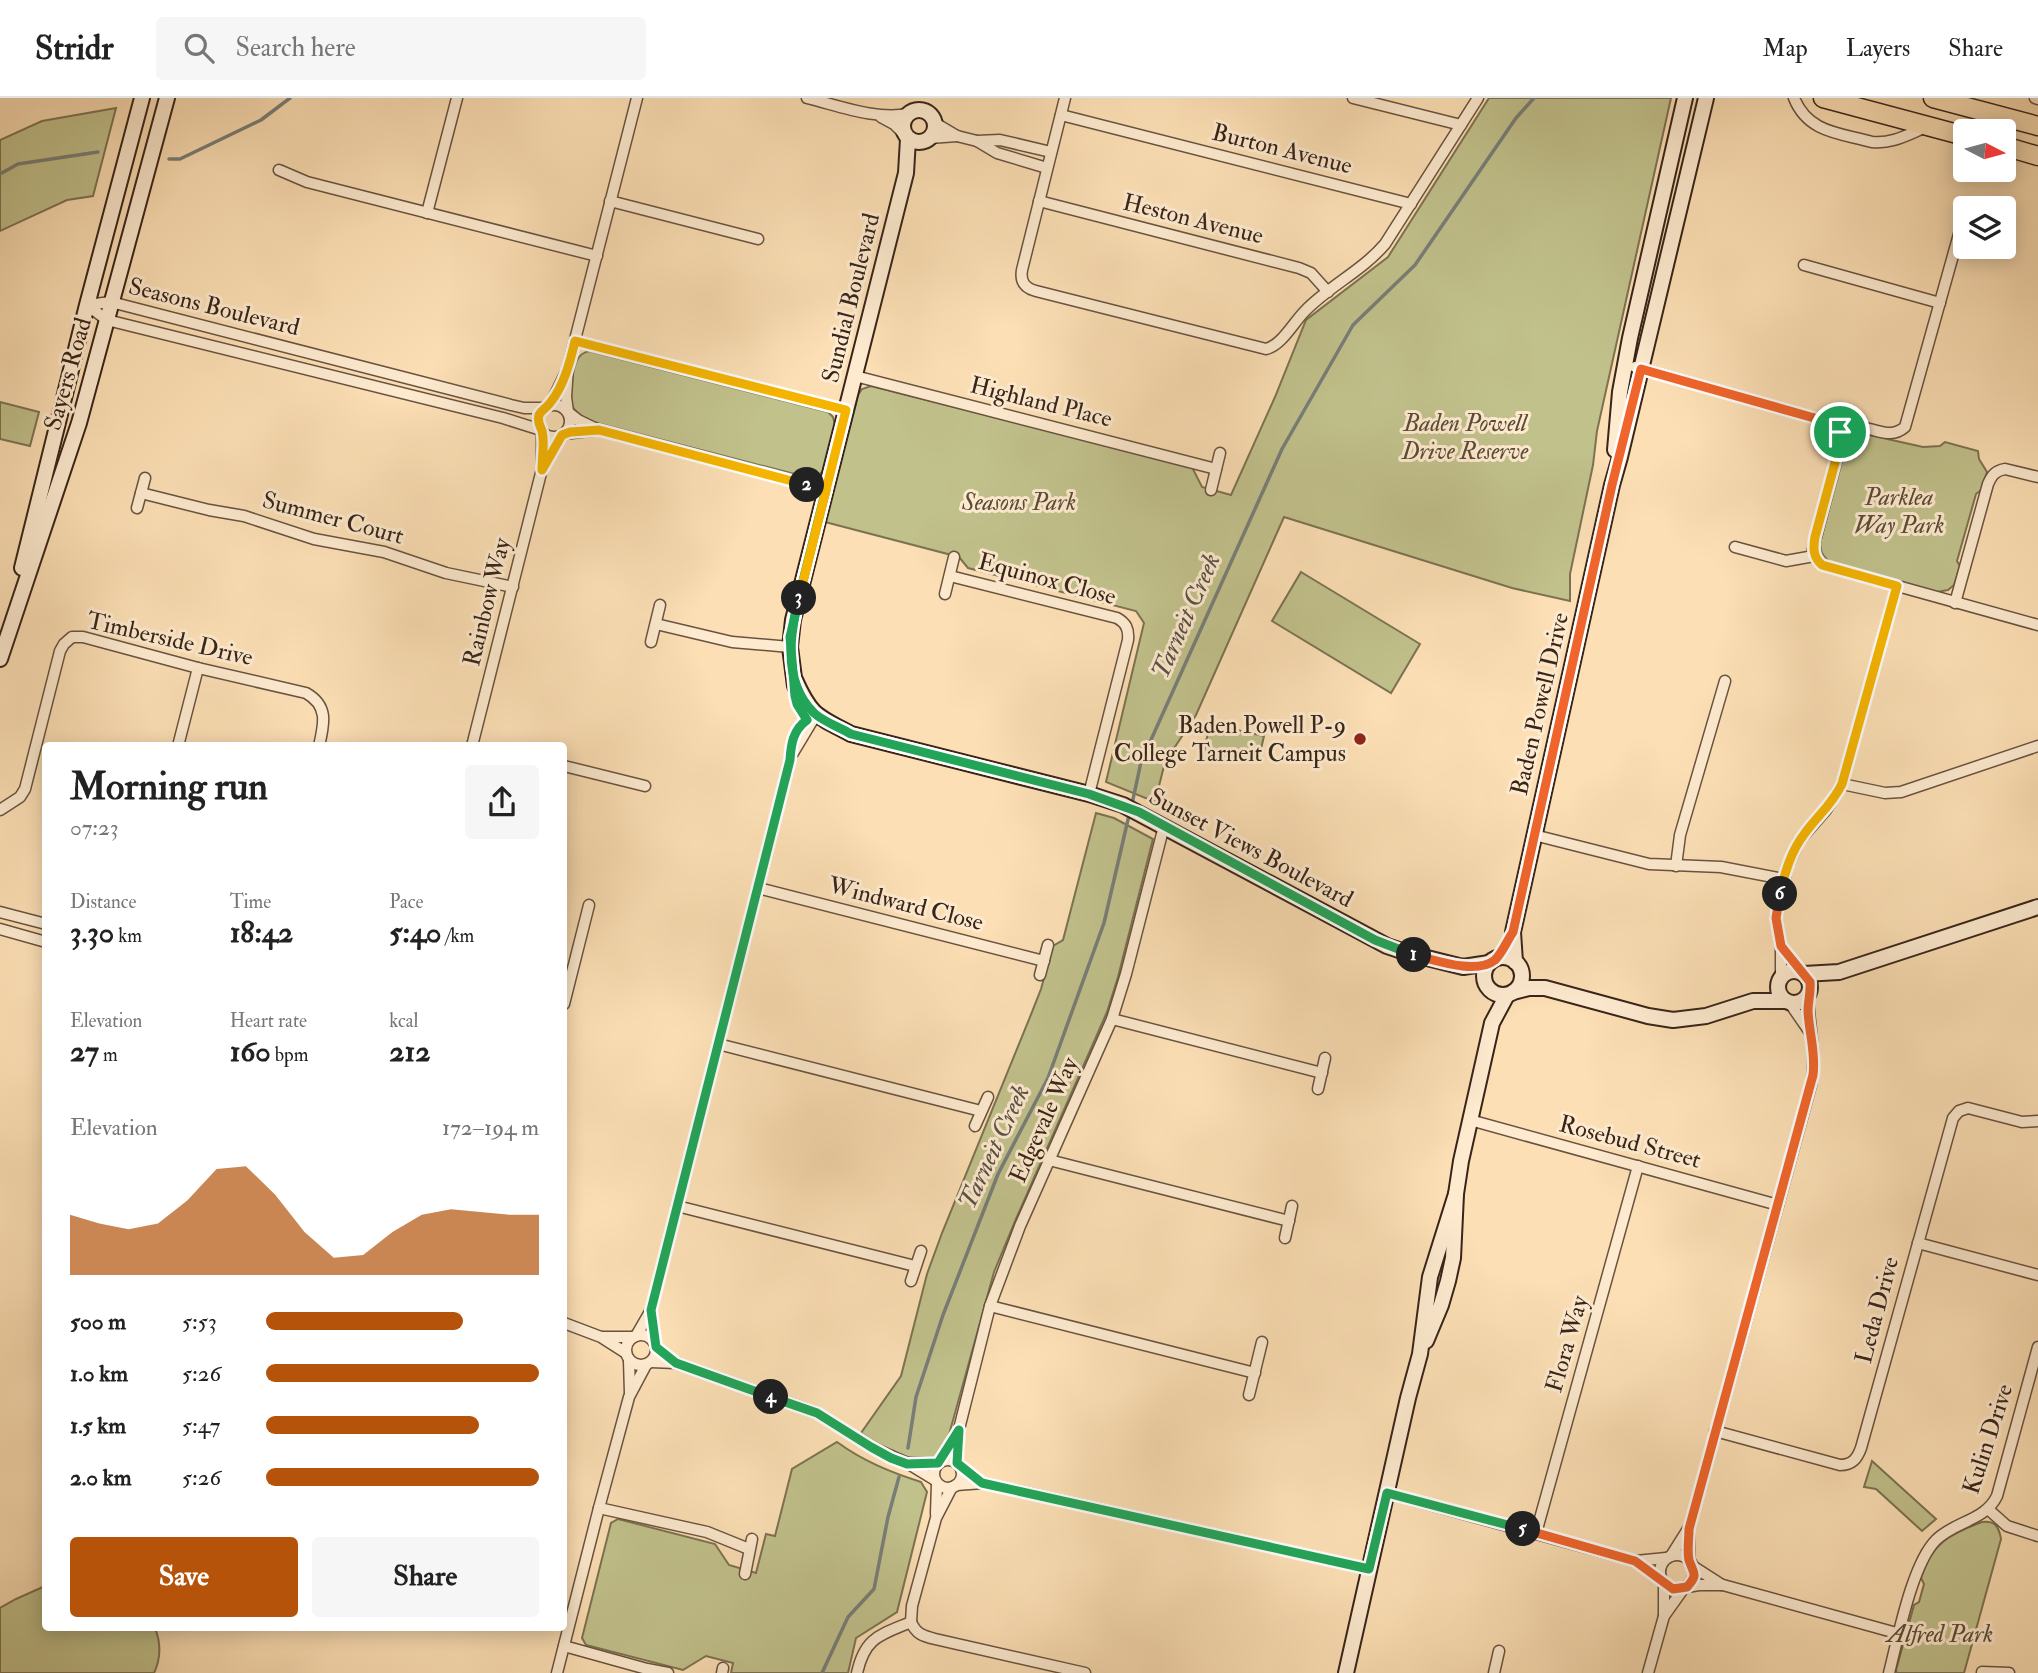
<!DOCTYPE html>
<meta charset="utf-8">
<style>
:root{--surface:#fff;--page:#f6f6f6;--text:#222;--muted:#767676;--line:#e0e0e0;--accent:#b45309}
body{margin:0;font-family:"IM FELL Double Pica",serif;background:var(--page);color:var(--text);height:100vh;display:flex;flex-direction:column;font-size:26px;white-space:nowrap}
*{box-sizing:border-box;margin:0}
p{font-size:23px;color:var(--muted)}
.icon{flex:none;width:38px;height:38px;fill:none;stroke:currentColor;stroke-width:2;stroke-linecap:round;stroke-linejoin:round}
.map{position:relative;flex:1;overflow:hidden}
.drawer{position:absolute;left:42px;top:644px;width:525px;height:889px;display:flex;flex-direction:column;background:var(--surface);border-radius:7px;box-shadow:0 4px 18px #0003}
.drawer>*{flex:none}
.needle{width:46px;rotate:96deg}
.buttons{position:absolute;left:1953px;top:21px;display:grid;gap:14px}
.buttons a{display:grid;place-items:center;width:63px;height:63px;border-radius:7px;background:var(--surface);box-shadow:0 4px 18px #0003;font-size:35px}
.pin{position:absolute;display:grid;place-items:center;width:60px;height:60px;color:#fff;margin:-30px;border:4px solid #fff;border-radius:50%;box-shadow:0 2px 7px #0007}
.km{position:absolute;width:35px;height:35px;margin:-18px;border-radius:50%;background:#222;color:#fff;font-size:19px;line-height:35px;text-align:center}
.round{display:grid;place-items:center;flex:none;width:74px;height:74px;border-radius:7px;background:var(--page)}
.overview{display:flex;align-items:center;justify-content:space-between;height:119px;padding:0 28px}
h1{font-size:38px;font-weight:700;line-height:52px}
.metrics{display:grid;grid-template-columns:repeat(3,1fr);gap:10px;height:119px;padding:7px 28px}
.metrics div{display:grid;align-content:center}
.metrics b{font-size:30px;font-weight:700}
.metrics small{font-size:19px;font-weight:400}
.metrics p{font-size:19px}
.chart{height:196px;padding:14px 28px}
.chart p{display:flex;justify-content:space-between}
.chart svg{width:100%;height:126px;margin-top:7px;fill:var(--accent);opacity:.7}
.cta{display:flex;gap:14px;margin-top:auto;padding:14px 28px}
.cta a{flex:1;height:80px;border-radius:7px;background:var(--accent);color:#fff;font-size:28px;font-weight:700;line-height:80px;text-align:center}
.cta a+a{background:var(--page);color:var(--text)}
ul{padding:0 28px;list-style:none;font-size:23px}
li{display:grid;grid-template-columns:112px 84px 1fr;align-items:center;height:52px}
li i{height:18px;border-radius:9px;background:var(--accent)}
header{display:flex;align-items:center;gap:42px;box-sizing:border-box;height:98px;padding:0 35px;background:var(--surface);border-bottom:2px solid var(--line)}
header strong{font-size:33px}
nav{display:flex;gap:38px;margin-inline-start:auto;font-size:24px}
.search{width:490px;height:63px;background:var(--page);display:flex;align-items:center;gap:18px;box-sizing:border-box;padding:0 24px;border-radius:7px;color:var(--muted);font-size:26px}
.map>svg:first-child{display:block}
.green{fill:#c1c18c;stroke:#7c7252;stroke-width:2}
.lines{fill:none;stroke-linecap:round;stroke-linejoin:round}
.stream{stroke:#787e78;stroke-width:3.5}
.street-casing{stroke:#695340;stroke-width:13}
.secondary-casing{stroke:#382419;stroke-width:18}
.highway-casing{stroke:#382419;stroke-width:21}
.street{stroke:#fdeacf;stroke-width:10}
.secondary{stroke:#fdeacf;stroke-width:14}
.highway{stroke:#fcdfb5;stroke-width:18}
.split-1-casing{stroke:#fff;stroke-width:14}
.split-2-casing{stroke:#fff;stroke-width:14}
.split-3-casing{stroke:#fff;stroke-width:14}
.split-4-casing{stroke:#fff;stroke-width:14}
.split-5-casing{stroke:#fff;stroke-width:14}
.split-6-casing{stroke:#fff;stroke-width:14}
.split-7-casing{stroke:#fff;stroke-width:14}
.split-1{stroke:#f0652b;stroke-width:9}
.split-2{stroke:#22a559;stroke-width:9}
.split-3{stroke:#f5b400;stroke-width:9}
.split-4{stroke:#22a559;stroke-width:9}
.split-5{stroke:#22a559;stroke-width:9}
.split-6{stroke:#f0652b;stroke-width:9}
.split-7{stroke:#f5b400;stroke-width:9}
.poi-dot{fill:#8f2418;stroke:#fdeacf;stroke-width:2.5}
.labels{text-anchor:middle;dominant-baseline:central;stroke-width:6;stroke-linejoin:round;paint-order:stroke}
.street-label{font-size:24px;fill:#382419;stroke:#fdeacf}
.park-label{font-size:24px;font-style:italic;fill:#5a4b36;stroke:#fdeacf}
.poi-label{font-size:24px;fill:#382419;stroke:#fdeacf;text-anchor:end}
.water-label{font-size:26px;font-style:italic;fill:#585148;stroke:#fdeacf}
</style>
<header>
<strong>Stridr</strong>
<div class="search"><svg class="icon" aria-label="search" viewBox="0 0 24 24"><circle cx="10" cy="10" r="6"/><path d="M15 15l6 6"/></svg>Search here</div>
<nav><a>Map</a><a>Layers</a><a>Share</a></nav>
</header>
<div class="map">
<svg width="2038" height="1575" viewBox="0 0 2038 1575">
<rect width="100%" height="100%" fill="#fcdfb5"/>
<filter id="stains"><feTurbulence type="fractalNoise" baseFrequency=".00286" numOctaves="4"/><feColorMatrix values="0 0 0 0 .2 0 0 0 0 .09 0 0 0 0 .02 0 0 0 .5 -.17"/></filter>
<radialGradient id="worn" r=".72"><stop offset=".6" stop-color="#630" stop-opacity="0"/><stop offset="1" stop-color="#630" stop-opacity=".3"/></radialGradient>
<g class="green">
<path d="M 1489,0 L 1671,0 L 1597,333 L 1593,367 L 1570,476 L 1570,503 L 1512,490 L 1284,419 L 1196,617 L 1165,664 L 1155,704 L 1106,684 L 1144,525 L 1136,513 L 968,470 L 959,459 L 825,424 L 858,297 L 862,291 L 871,288 L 1192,369 L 1202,389 L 1231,397 L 1275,299 L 1306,222 L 1388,159 Z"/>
<path d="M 116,10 L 93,98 L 67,102 L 0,133 L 0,42 L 42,23 Z"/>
<path d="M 589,253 L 828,314 L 833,319 L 835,327 L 823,373 L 817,379 L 806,379 L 589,323 C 583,319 576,315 572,308 C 568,299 573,267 579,259 C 583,254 584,255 589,253 Z"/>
<path d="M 0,304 L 39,314 L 30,348 L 0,341 Z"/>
<path d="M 1865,336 L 1923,349 L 1940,348 L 1945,344 L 1978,353 L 1979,361 L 1987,374 L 1981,392 L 1976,396 L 1957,463 L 1960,468 L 1954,487 L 1948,492 L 1937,494 L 1832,465 C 1822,459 1819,452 1821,441 L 1846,349 L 1852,339 Z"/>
<path d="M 1301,474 L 1420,546 L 1391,595 L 1272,523 Z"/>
<path d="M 1210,626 L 1264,638 L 1258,664 L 1204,653 Z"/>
<path d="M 1096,715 L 1114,720 L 1153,741 L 1118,879 L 1107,914 L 1016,1121 L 994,1174 L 947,1344 C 945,1348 942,1355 939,1358 C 923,1373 875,1345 861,1335 L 901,1278 L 927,1176 L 942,1135 L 1032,914 L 1041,891 L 1053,848 L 1063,842 Z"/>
<path d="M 837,1344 C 863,1363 890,1374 921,1384 L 927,1394 L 897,1514 L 856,1540 L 848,1575 L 731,1575 L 733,1565 L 706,1558 L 683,1572 L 586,1547 L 582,1540 L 611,1425 L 618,1421 L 715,1446 L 729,1467 L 756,1475 L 766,1436 L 775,1438 L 792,1371 Z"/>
<path d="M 1872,1363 L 1936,1421 L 1922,1433 L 1876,1391 L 1864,1389 Z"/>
<path d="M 1982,1424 C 1995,1422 1999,1429 2001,1441 L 1964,1575 L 1897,1575 L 1896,1572 L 1914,1507 L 1919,1504 L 1924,1486 L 1921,1480 C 1931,1445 1950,1436 1982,1424 Z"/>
<path d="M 45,1488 L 46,1530 L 155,1530 C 161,1545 161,1560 154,1575 L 0,1575 L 0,1510 L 16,1501 Z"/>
</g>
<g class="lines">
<g class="stream">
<path d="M 169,61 L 180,61 L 261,22 L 290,0"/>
<path d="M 0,76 L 18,66 L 98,54"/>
<path d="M 1132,706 L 1141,664 L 1282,351 L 1353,227 L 1415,167 L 1516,20 L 1534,0"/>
<path d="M 908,1350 L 916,1299 L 943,1217 L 998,1076 L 1048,980 L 1104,825 L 1130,713"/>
<path d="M 822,1575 L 848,1519 L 874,1491 L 888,1419 L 899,1379"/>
</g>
<g class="street-casing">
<g id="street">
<path d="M 807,0 C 840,8 875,22 908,16"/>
<path d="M 1065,0 L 1022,172 C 1020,184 1025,190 1036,193 L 1266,251 C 1282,247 1293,225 1305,213 C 1329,188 1362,173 1385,146 L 1478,0"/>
<path d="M 1353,0 L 1461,27"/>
<path d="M 1794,0 C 1808,35 1840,35 1872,44 C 1892,46 1907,37 1924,30"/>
<path d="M 2035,0 L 2038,1"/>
<path d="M 1061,17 L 1411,106"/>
<path d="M 881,19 L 894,26 L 904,36"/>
<path d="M 935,25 L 957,38 L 977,43 L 1000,42 L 1051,54"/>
<path d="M 930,40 L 957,38"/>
<path d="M 977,43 L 997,55 L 1047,70"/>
<path d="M 279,72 L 307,84 L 597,158"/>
<path d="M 610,103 L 758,141"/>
<path d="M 1039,103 L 1299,170 L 1311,175 L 1328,194"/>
<path d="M 427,115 L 457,0"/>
<path d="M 1804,167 L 1940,205"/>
<path d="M 87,207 L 107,222 L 503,320 L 541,332"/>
<path d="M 87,207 L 111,204 L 511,307 L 524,310 L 544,310"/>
<path d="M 575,243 L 846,312"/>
<path d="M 1635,269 L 1825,323 C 1837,328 1841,333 1840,346 L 1813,451 L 1814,458 L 1822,467 L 2038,527"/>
<path d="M 855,278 L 1216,371"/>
<circle cx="554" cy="323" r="16"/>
<path d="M 550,307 L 565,276"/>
<path d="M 568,314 L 566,299 L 568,269 L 637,0"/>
<path d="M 569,315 L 578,322 L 599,332 L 826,392"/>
<path d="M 542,333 L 542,367"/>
<path d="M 1840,334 C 1848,332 1856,329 1864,330 C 1879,332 1891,341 1905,329 L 1961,129"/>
<path d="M 564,336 L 598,332"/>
<path d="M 1211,392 L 1220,355"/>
<path d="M 141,395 L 209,412 L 244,418 L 314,441 L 384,454 L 446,475 L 513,489"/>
<path d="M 137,410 L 145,380"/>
<path d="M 1735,449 L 1786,463 L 1814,458"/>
<path d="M 950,478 L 1117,520 C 1126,525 1129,531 1128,542 L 1089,696"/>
<path d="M 945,496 L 954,459"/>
<path d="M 1955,505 L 1988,386 C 1992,377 1995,373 2005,371 L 2038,379"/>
<path d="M 656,526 L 732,544 L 790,549"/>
<path d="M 651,544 L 660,507"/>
<path d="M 178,648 L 198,570"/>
<path d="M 472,648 L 542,371 L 562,337"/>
<path d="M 793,655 L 814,620"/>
<path d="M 564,668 L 645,688"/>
<path d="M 1842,686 L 1885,695 L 1901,694 L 2038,648"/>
<path d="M 0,712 L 20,699 L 25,691 L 60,553 L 64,546 L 72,539 L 83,539 L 198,570 L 306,595 C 329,608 324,626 319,648"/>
<path d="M 1534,737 L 1649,766 L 1721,769 L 1783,781"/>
<path d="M 1676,768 L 1680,737 L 1725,583"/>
<path d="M 758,790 L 1044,863"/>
<path d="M 0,814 L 46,826"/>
<path d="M 0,831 L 46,844"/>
<path d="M 1781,848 L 1801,874"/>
<path d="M 1040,877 L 1048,847"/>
<path d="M 1781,881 L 1781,848 L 1776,819 L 1787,769 L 1799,743 L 1826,712 L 1842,686 L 1897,488"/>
<path d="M 1789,904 L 1809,933"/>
<path d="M 564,906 L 589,807"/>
<path d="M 1112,921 L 1322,975"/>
<path d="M 718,946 L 981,1013"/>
<path d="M 1318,991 L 1325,960"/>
<path d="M 1470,1022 L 1778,1107"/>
<path d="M 975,1028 L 988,999"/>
<path d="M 1049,1062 L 1289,1123"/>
<path d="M 677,1108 L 915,1168"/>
<path d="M 1285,1140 L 1292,1108"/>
<path d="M 1918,1145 L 2038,1177"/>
<path d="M 911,1183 L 921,1153"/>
<path d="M 990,1208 L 1255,1275"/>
<path d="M 564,1225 L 601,1239 L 626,1255"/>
<circle cx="641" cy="1252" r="15"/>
<path d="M 636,1238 L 651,1212"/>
<path d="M 602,1239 L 634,1239"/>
<path d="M 654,1245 L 651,1212 L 790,662 C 792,638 795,629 815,617"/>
<path d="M 629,1262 L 630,1295"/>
<path d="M 651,1264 L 676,1265 L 817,1315 L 871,1349 L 907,1365 L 935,1382"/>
<path d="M 1249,1297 L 1262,1244"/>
<path d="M 1715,1333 L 1840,1367 C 1852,1367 1857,1361 1861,1350 L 1953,1020 L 1959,1013 L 1968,1010 L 2022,1024 L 2038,1023"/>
<circle cx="948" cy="1376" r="14"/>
<path d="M 941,1363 L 957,1335"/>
<path d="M 908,1365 L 938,1365"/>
<path d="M 957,1365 L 959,1331 L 990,1208 L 1020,1128 L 1112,921 L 1126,876 L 1164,728"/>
<path d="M 956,1387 L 983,1385 L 1369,1471"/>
<path d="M 1387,1395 L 1635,1463 L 1660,1481"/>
<path d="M 599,1410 L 707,1434 L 749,1451"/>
<path d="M 1989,1412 L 2007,1428 L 2038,1438"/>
<path d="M 936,1416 L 937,1386"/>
<path d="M 1536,1435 L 1638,1068"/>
<circle cx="1677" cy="1474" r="17"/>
<path d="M 1671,1458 L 1688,1431"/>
<path d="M 1689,1461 L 1689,1431 L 1811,987 C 1817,957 1809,928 1808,898"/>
<path d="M 1636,1463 L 1666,1460"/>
<path d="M 1694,1469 L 1722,1487"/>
<path d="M 745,1476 L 752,1441"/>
<path d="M 1664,1486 L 1664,1518"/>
<path d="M 1687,1489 L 1699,1487 L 1723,1487 L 1900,1536"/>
<path d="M 911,1524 C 916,1536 923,1538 935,1541 L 1085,1575"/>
<path d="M 564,1548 L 647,1571 L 668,1575"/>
<path d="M 1982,1574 L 2009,1575"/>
<path d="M 557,1575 L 599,1410 L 629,1299 L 646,1267"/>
<path d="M 722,1575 L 723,1570"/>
<path d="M 857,1575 C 865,1539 880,1537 911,1524 L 912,1508 L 936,1420 L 952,1389"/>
<path d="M 1494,1575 L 1499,1553"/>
<path d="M 1648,1575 L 1664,1518 L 1684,1490"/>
<path d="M 1889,1575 C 1898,1540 1912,1466 1936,1442 C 1955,1423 1985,1423 1997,1398 L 2038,1249"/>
</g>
</g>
<g class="secondary-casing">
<g id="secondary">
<circle cx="919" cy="28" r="16"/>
<path d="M 1615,352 L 1620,294 L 1630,240 L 1685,0"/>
<path d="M 22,470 L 87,207 L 142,0"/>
<path d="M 0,561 L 79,325 L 167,0"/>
<path d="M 795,582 C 811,618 817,618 851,636 L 1089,696 L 1123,707 L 1387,848 L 1411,856 L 1463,869 L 1489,865"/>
<path d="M 795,588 L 790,549 L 793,522 L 906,75 L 908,41"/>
<circle cx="1503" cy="878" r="19"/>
<path d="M 1515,864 L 1513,834 L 1612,387 L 1620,359 L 1706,0"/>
<circle cx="1794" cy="889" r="16"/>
<path d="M 1804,876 L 1839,874 L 2038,809"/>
<path d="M 1513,894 L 1529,890 L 1545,890 L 1648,918 L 1673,922 L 1706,918 L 1753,903 L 1786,903"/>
<path d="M 1426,1243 L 1441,1207 L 1448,1183 L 1453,1160 L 1456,1096 L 1461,1063 L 1492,925 L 1507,897"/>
<path d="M 1346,1575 L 1408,1300 L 1420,1256 L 1430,1179 L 1456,1096"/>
</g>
</g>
<g class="highway-casing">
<g id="highway">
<path d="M 1823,0 L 1965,38"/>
<path d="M 1933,0 L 2038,28"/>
<path d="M 2004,48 L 2038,58"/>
</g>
</g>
<use href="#street" class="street"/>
<use href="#secondary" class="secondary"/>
<use href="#highway" class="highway"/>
</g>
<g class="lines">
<g class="split-1-casing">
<path id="split-1" d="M 1414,857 C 1435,862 1476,877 1495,862 C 1502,855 1507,843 1513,834 L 1612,387 L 1641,271 L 1825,323 L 1834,327 L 1840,334"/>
</g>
<g class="split-2-casing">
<path id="split-2" d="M 807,387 L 826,392 C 819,418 813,444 806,471 C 795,516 775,576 814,615 C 824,624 839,629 851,636 L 1089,696 L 1139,714 L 1375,842 L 1414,857"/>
</g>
<g class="split-3-casing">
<path id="split-3" d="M 799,500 L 846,312 L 575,243 C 570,264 564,288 550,305 C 547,310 542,311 539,317 C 537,324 540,327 542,333 C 545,344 542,360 542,372 L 562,337 L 570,334 L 599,332 L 807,387"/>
</g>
<g class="split-4-casing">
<path id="split-4" d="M 771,1299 L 676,1265 L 656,1249 L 651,1212 L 790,662 C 791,646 793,632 807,622 L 797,606 L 795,598 L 790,539 L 799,500"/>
</g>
<g class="split-5-casing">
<path id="split-5" d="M 771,1299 L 817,1315 L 871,1349 L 891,1360 L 907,1366 L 938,1365 L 959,1332 L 957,1365 L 982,1385 L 1369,1471 L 1387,1395 L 1523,1431"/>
</g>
<g class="split-6-casing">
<path id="split-6" d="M 1523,1431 L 1635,1463 L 1673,1491 L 1687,1489 C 1699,1476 1693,1475 1689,1462 C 1687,1453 1689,1440 1689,1431 L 1813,977 C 1816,955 1809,935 1808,913 C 1808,903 1811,894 1810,884 L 1781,848 L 1776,820 L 1780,796"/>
</g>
<g class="split-7-casing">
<path id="split-7" d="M 1780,796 C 1785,774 1791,753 1805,735 C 1819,716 1831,708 1842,686 L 1897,488 L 1822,467 C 1813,459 1813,451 1815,439 L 1840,346 L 1840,334"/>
</g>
<use href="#split-1" class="split-1"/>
<use href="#split-2" class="split-2"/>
<use href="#split-3" class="split-3"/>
<use href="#split-4" class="split-4"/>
<use href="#split-5" class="split-5"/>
<use href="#split-6" class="split-6"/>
<use href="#split-7" class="split-7"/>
</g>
<circle class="poi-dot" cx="1360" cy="641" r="7"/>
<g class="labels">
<g class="street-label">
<text transform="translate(1282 51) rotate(14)">Burton Avenue</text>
<text transform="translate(1193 121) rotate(14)">Heston Avenue</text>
<text transform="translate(851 200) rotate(-76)">Sundial Boulevard</text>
<text transform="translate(214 209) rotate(14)">Seasons Boulevard</text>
<text transform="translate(68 276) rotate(-74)">Sayers Road</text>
<text transform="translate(1041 304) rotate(14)">Highland Place</text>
<text transform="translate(333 420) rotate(15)">Summer Court</text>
<text transform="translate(1047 481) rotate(15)">Equinox Close</text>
<text transform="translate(487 504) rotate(-76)">Rainbow Way</text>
<text transform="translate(170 541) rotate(13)">Timberside Drive</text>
<text transform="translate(1540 606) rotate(-77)">Baden Powell Drive</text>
<text transform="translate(1251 750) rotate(28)">Sunset Views Boulevard</text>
<text transform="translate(906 806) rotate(14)">Windward Close</text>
<text transform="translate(1044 1022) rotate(-66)">Edgevale Way</text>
<text transform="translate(1630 1044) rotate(15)">Rosebud Street</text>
<text transform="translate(1877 1212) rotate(-75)">Leda Drive</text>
<text transform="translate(1567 1246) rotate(-74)">Flora Way</text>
<text transform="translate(1988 1341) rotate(-72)">Kulin Drive</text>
</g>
<g class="park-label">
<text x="1465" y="325">Baden Powell<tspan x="1465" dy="28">Drive Reserve</tspan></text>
<text x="1899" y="399">Parklea<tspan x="1899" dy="28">Way Park</tspan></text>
<text x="1019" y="404">Seasons Park</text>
<text x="1940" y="1536">Alfred Park</text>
</g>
<g class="poi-label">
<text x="1346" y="627">Baden Powell P-9<tspan x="1346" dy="28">College Tarneit Campus</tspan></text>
</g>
<g class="water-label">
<text transform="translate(1186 518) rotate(-66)">Tarneit Creek</text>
<text transform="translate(994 1049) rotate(-65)">Tarneit Creek</text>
</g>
</g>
<rect width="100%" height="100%" filter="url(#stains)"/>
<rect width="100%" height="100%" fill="url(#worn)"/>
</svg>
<div class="buttons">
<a><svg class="needle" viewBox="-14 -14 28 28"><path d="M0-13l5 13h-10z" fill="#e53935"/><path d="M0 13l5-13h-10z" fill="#767676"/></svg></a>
<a><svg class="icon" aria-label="layers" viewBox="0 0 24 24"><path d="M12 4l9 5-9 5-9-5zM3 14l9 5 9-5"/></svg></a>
</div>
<div class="pin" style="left:1840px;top:334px;background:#1e9e55"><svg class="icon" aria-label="arrive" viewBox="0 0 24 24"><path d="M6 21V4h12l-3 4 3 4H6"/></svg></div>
<b class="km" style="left:1414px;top:857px">1</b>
<b class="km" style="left:807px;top:387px">2</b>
<b class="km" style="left:799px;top:500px">3</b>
<b class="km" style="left:771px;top:1299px">4</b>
<b class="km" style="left:1523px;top:1431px">5</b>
<b class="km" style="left:1780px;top:796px">6</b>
<section class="drawer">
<div class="overview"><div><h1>Morning run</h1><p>07:23</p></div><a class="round"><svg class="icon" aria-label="share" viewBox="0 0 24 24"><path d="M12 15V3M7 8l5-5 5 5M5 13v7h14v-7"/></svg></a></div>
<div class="metrics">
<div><p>Distance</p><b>3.30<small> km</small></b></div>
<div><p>Time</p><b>18:42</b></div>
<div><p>Pace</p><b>5:40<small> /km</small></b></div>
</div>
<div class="metrics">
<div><p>Elevation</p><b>27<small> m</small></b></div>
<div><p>Heart rate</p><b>160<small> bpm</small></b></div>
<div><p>kcal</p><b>212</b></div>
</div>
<div class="chart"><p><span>Elevation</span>172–194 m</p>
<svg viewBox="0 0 160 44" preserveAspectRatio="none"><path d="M0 44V23L10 26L20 28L30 26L40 18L50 7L60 6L70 16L80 29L90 38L100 37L110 29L120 23L130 21L140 22L150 23L160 23V44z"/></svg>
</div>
<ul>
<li><b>500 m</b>5:53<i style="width:72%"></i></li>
<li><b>1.0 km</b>5:26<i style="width:100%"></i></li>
<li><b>1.5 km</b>5:47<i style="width:78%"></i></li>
<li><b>2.0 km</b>5:26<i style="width:100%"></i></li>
</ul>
<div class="cta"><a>Save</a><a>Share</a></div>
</section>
</div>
